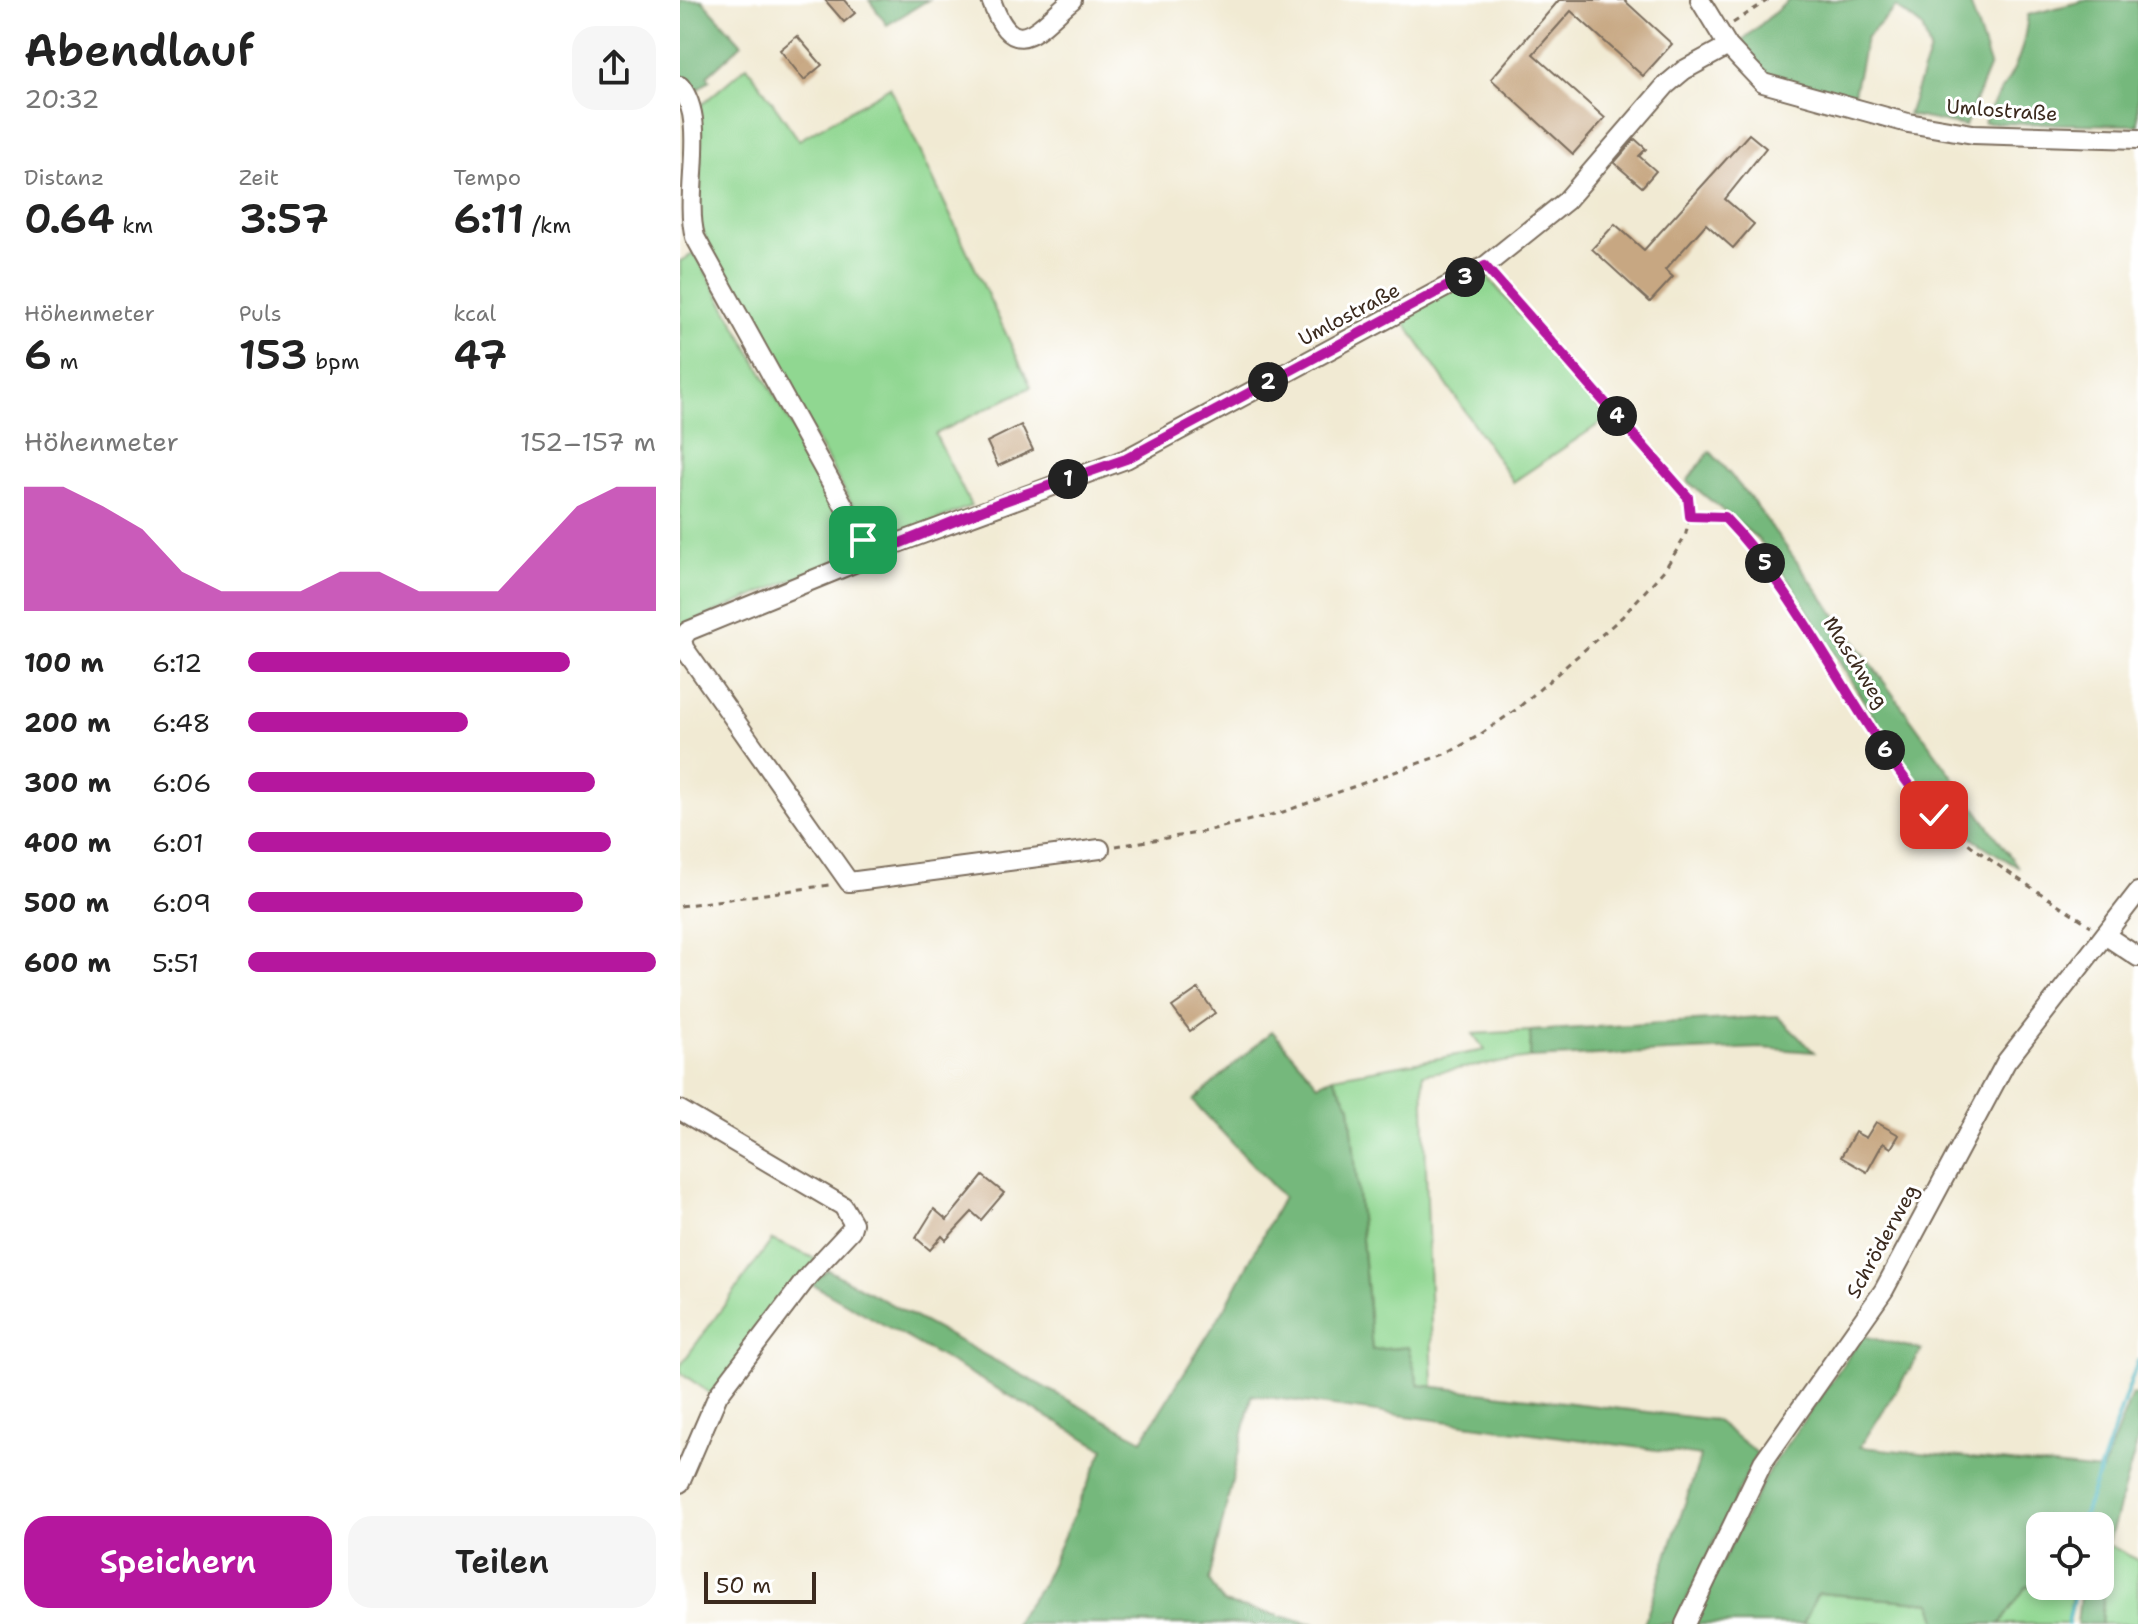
<!DOCTYPE html>
<html lang="de">
<meta charset="utf-8">
<style>
:root{--surface:#fff;--page:#f6f6f6;--text:#222;--muted:#767676;--accent:#b5179e}
body{margin:0;font-family:"Shantell Sans",sans-serif;background:var(--page);color:var(--text);height:100vh;display:flex;flex-direction:column;font-size:30px;white-space:nowrap}
*{box-sizing:border-box;margin:0}
p{font-size:26px;color:var(--muted)}
.icon{flex:none;width:44px;height:44px;fill:none;stroke:currentColor;stroke-width:2;stroke-linecap:round;stroke-linejoin:round}
.map{position:relative;flex:1;overflow:hidden}
.sheet{display:flex;flex-direction:column;background:var(--surface);width:680px}
.sheet>*{flex:none}
.controls{position:absolute;left:1346px;top:1512px;display:grid;gap:16px}
.controls a{display:grid;place-items:center;width:88px;height:88px;border-radius:16px;background:var(--surface);box-shadow:0 4px 12px #0003;font-size:40px}
.scale{position:absolute;left:24px;bottom:20px;width:112px;box-sizing:border-box;padding-left:8px;border:4px solid #3b2a1e;border-top:0;font-size:22px;line-height:28px;white-space:nowrap;color:#3b2a1e;-webkit-text-stroke:6px #fff;paint-order:stroke}
.pin{position:absolute;display:grid;place-items:center;width:68px;height:68px;color:#fff;margin:-34px;border-radius:16px;box-shadow:0 4px 12px #0006}
.km{position:absolute;width:40px;height:40px;margin:-20px;border-radius:50%;background:#222;color:#fff;font-size:22px;line-height:40px;text-align:center}
.round{display:grid;place-items:center;flex:none;width:84px;height:84px;border-radius:24px;background:var(--page)}
.summary{display:flex;align-items:center;justify-content:space-between;height:136px;padding:0 24px}
h1{font-size:44px;font-weight:600;line-height:60px}
.metrics{display:grid;grid-template-columns:repeat(3,1fr);gap:12px;height:136px;padding:8px 24px}
.metrics div{display:grid;align-content:center}
.metrics b{font-size:40px;font-weight:600}
.metrics small{font-size:22px;font-weight:400}
.metrics p{font-size:22px}
.chart{height:224px;padding:16px 24px}
.chart p{display:flex;justify-content:space-between}
.chart svg{width:100%;height:144px;margin-top:8px;fill:var(--accent);opacity:.7}
.button{display:flex;gap:16px;margin-top:auto;padding:16px 24px}
.button a{flex:1;height:92px;border-radius:24px;background:var(--accent);color:#fff;font-size:32px;font-weight:600;line-height:92px;text-align:center}
.button a+a{background:var(--page);color:var(--text)}
ul{padding:0 24px;list-style:none;font-size:26px}
li{display:grid;grid-template-columns:128px 96px 1fr;align-items:center;height:60px}
li i{height:20px;border-radius:10px;background:var(--accent)}
main{display:flex;flex:1;min-height:0}
.map>svg:first-child{display:block}
.green{fill:#90d791;stroke:#668058;stroke-width:2}
.forest{fill:#74b87b;stroke:#58714c;stroke-width:2}
.lines{fill:none;stroke-linecap:round;stroke-linejoin:round}
.stream{stroke:#44b3be;stroke-width:4}
.building{fill:#c7a782}
.minor-casing{stroke:#7b6d5d;stroke-width:22}
.path{stroke:#7b6d5d;stroke-width:3;stroke-dasharray:6 6;stroke-linecap:butt}
.minor{stroke:#fff;stroke-width:18}
.route-casing{stroke:#fff;stroke-width:16}
.route{stroke:#b5179e;stroke-width:10}
.labels{text-anchor:middle;dominant-baseline:central;stroke-width:6;stroke-linejoin:round;paint-order:stroke}
.street-label{font-size:20px;fill:#3b2a1e;stroke:#fff}
</style>
<main>
<section class="sheet">
<div class="summary"><div><h1>Abendlauf</h1><p>20:32</p></div><a class="round"><svg class="icon" aria-label="share" viewBox="0 0 24 24"><path d="M12 15V3M7 8l5-5 5 5M5 13v7h14v-7"/></svg></a></div>
<div class="metrics">
<div><p>Distanz</p><b>0.64<small> km</small></b></div>
<div><p>Zeit</p><b>3:57</b></div>
<div><p>Tempo</p><b>6:11<small> /km</small></b></div>
</div>
<div class="metrics">
<div><p>Höhenmeter</p><b>6<small> m</small></b></div>
<div><p>Puls</p><b>153<small> bpm</small></b></div>
<div><p>kcal</p><b>47</b></div>
</div>
<div class="chart"><p><span>Höhenmeter</span>152–157 m</p>
<svg viewBox="0 0 160 44" preserveAspectRatio="none"><path d="M0 44V6L10 6L20 12L30 19L40 32L50 38L60 38L70 38L80 32L90 32L100 38L110 38L120 38L130 25L140 12L150 6L160 6V44z"/></svg>
</div>
<ul>
<li><b>100 m</b>6:12<i style="width:79%"></i></li>
<li><b>200 m</b>6:48<i style="width:54%"></i></li>
<li><b>300 m</b>6:06<i style="width:85%"></i></li>
<li><b>400 m</b>6:01<i style="width:89%"></i></li>
<li><b>500 m</b>6:09<i style="width:82%"></i></li>
<li><b>600 m</b>5:51<i style="width:100%"></i></li>
</ul>
<div class="button"><a>Speichern</a><a>Teilen</a></div>
</section>
<div class="map">
<svg width="1458" height="1624" viewBox="0 0 1458 1624">
<rect width="100%" height="100%" fill="#fff"/>
<filter id="ink" filterUnits="userSpaceOnUse"><feTurbulence type="fractalNoise" baseFrequency=".0125" numOctaves="2"/><feDisplacementMap in="SourceGraphic" scale="16" xChannelSelector="R" yChannelSelector="G"/><feConvolveMatrix kernelMatrix="1 2 1 2 8 2 1 2 1" color-interpolation-filters="sRGB"/></filter>
<filter id="wash" filterUnits="userSpaceOnUse"><feTurbulence type="fractalNoise" baseFrequency=".006" numOctaves="4" result="noise"/><feDisplacementMap in="SourceGraphic" scale="32" xChannelSelector="R" yChannelSelector="G"/><feGaussianBlur stdDeviation="1.8" result="paint"/><feColorMatrix in="noise" values="0 0 0 0 0 0 0 0 0 0 0 0 0 0 0 0 0 1.4 0 .05"/><feComposite in="paint" operator="in"/></filter>
<g filter="url(#wash)">
<rect width="100%" height="100%" fill="#f1ead3"/>
<g class="green">
<path d="M 67,66 L 119,140 L 210,87 L 351,387 L 255,434 L 291,506 L 212,538 C 198,540 192,535 183,524 L 28,244 L 20,223 L 21,105 Z"/>
<path d="M 15,253 L 180,547 L 179,552 L 0,627 L 0,261 Z"/>
<path d="M 799,274 L 807,276 L 928,418 L 833,482 L 721,317 Z"/>
<path d="M 851,1031 L 850,1058 L 743,1074 L 753,1387 L 738,1385 L 692,1350 L 670,1106 L 653,1077 L 805,1050 L 793,1034 Z"/>
<path d="M 92,1240 L 136,1259 L 35,1397 L 0,1372 L 0,1366 Z"/>
<path d="M 1428,1545 L 1458,1560 L 1458,1624 L 1421,1624 Z"/>
<path d="M 1360,1580 L 1360,1586 L 1392,1586 L 1389,1624 L 1320,1624 L 1345,1588 Z"/>
<path d="M 1137,1593 L 1252,1603 L 1258,1624 L 1123,1624 Z"/>
</g>
<g class="forest">
<path d="M 0,0 L 22,0 L 62,44 L 27,76 L 30,80 L 12,94 L 0,79 Z"/>
<path d="M 189,0 L 248,0 L 207,25 Z"/>
<path d="M 1109,0 L 1289,0 L 1310,65 L 1285,126 L 1228,115 L 1250,50 L 1242,27 L 1216,7 L 1186,38 L 1173,98 L 1096,81 L 1057,45 Z"/>
<path d="M 1407,0 L 1458,0 L 1458,125 L 1304,123 C 1309,105 1320,94 1329,78 C 1341,58 1345,38 1348,15 Z"/>
<path d="M 1030,451 L 1072,500 L 1339,868 L 1296,841 L 1259,810 L 1233,781 L 1115,590 L 1079,540 L 1007,481 Z"/>
<path d="M 1097,1016 L 1134,1052 L 1081,1048 L 850,1058 L 851,1031 Z"/>
<path d="M 592,1031 L 638,1084 L 653,1077 L 670,1106 L 692,1350 L 728,1347 L 739,1385 L 1035,1420 L 1077,1453 L 995,1624 L 964,1624 L 1021,1456 L 572,1395 L 529,1580 L 543,1603 L 635,1624 L 334,1624 L 362,1584 L 424,1449 L 130,1283 L 148,1270 L 462,1440 L 546,1306 L 603,1197 L 513,1101 Z"/>
<path d="M 1183,1336 L 1242,1350 L 1180,1447 L 1422,1471 L 1452,1394 L 1458,1396 L 1458,1440 L 1428,1545 L 1421,1624 L 1397,1624 L 1401,1586 L 1420,1586 L 1420,1526 L 1360,1526 L 1360,1580 L 1345,1588 L 1320,1624 L 1258,1624 L 1252,1603 L 1138,1593 L 1123,1624 L 1011,1624 L 1089,1470 Z"/>
</g>
<g class="lines">
<g class="stream">
<path d="M 1400,1526 L 1458,1361"/>
<path d="M 1388,1624 L 1396,1586"/>
</g>
</g>
<g id="blocks">
<g class="building">
<path d="M 145,0 L 164,0 L 175,13 L 164,22 Z"/>
<path d="M 879,0 L 944,0 L 992,44 L 963,76 L 891,11 L 853,54 L 925,118 L 893,154 L 811,79 Z"/>
<path d="M 117,36 L 142,65 L 124,80 L 100,50 Z"/>
<path d="M 1069,134 L 1086,148 L 1045,199 L 1074,224 L 1053,248 L 1026,224 L 985,270 L 993,277 L 970,302 L 912,249 L 935,224 L 964,250 Z"/>
<path d="M 955,139 L 966,149 L 959,156 L 976,171 L 962,187 L 934,163 Z"/>
<path d="M 341,425 L 353,450 L 318,466 L 307,442 Z"/>
<path d="M 518,989 L 535,1013 L 510,1031 L 492,1007 Z"/>
<path d="M 1196,1122 L 1219,1135 L 1211,1148 L 1203,1143 L 1187,1172 L 1161,1157 L 1175,1132 L 1186,1138 Z"/>
<path d="M 303,1176 L 324,1193 L 301,1220 L 292,1212 L 266,1240 L 262,1236 L 250,1250 L 236,1238 L 254,1209 L 267,1220 Z"/>
</g>
</g>
</g>
<g filter="url(#ink)">
<use href="#blocks" fill-opacity="0" stroke="#7b6d5d" stroke-width="2"/>
<g class="lines">
<g class="minor-casing">
<g id="minor">
<path d="M 311,0 C 335,67 358,27 392,0"/>
<path d="M 1020,0 L 1048,46 L 1083,83 L 1228,123 L 1293,134 L 1458,139"/>
<path d="M 0,86 C 29,122 3,192 15,237 L 183,540 L 196,551 L 446,459 L 805,266 L 886,201 L 986,85 L 1004,70 L 1048,46"/>
<path d="M 191,548 L 179,561 L 8,631 L 2,639 L 4,648 L 169,882 L 420,849"/>
<path d="M 1425,935 L 1458,957"/>
<path d="M 0,1110 L 163,1206 L 173,1223 L 171,1230 L 129,1275 L 38,1395 L 0,1483"/>
<path d="M 1005,1624 L 1083,1462 L 1204,1290 L 1326,1062 L 1458,892"/>
</g>
</g>
<g class="path">
<path d="M 1053,23 L 1088,0"/>
<path d="M 1010,516 L 1044,517 C 1102,577 1142,650 1186,720 C 1200,742 1213,767 1229,787 C 1278,846 1348,884 1411,926"/>
<path d="M 436,846 L 518,833 L 603,812 L 770,752 L 798,736 L 837,709 L 942,617 L 985,569 L 1005,537 L 1010,516 L 1008,497 L 817,279"/>
<path d="M 0,906 L 149,885"/>
</g>
<use href="#minor" class="minor"/>
</g>
</g>
<g class="lines" filter="url(#ink)">
<g class="route-casing">
<path id="route" d="M 183,540 L 191,548 L 203,550 L 322,502 L 446,459 L 805,266 L 1008,497 L 1010,516 L 1044,517 C 1129,605 1173,723 1254,815"/>
</g>
<use href="#route" class="route"/>
</g>
<g class="labels">
<g class="street-label">
<text transform="translate(1322 110) rotate(4)">Umlostraße</text>
<text transform="translate(669 314) rotate(-28)">Umlostraße</text>
<text transform="translate(1176 662) rotate(58)">Maschweg</text>
<text transform="translate(1202 1241) rotate(-61)">Schröderweg</text>
</g>
</g>
</svg>
<div class="controls">
<a><svg class="icon" aria-label="locate" viewBox="0 0 24 24"><circle cx="12" cy="12" r="6"/><path d="M12 2v4M12 18v4M2 12h4M18 12h4"/></svg></a>
</div>
<div class="scale">50 m</div>
<div class="pin" style="left:183px;top:540px;background:#1e9e55"><svg class="icon" aria-label="arrive" viewBox="0 0 24 24"><path d="M6 21V4h12l-3 4 3 4H6"/></svg></div>
<div class="pin" style="left:1254px;top:815px;background:#d93025"><svg class="icon" aria-label="check" viewBox="0 0 24 24"><path d="M5 12l5 5 9-10"/></svg></div>
<b class="km" style="left:388px;top:479px">1</b>
<b class="km" style="left:588px;top:382px">2</b>
<b class="km" style="left:785px;top:277px">3</b>
<b class="km" style="left:937px;top:416px">4</b>
<b class="km" style="left:1085px;top:563px">5</b>
<b class="km" style="left:1205px;top:750px">6</b>
</div>
</main>
